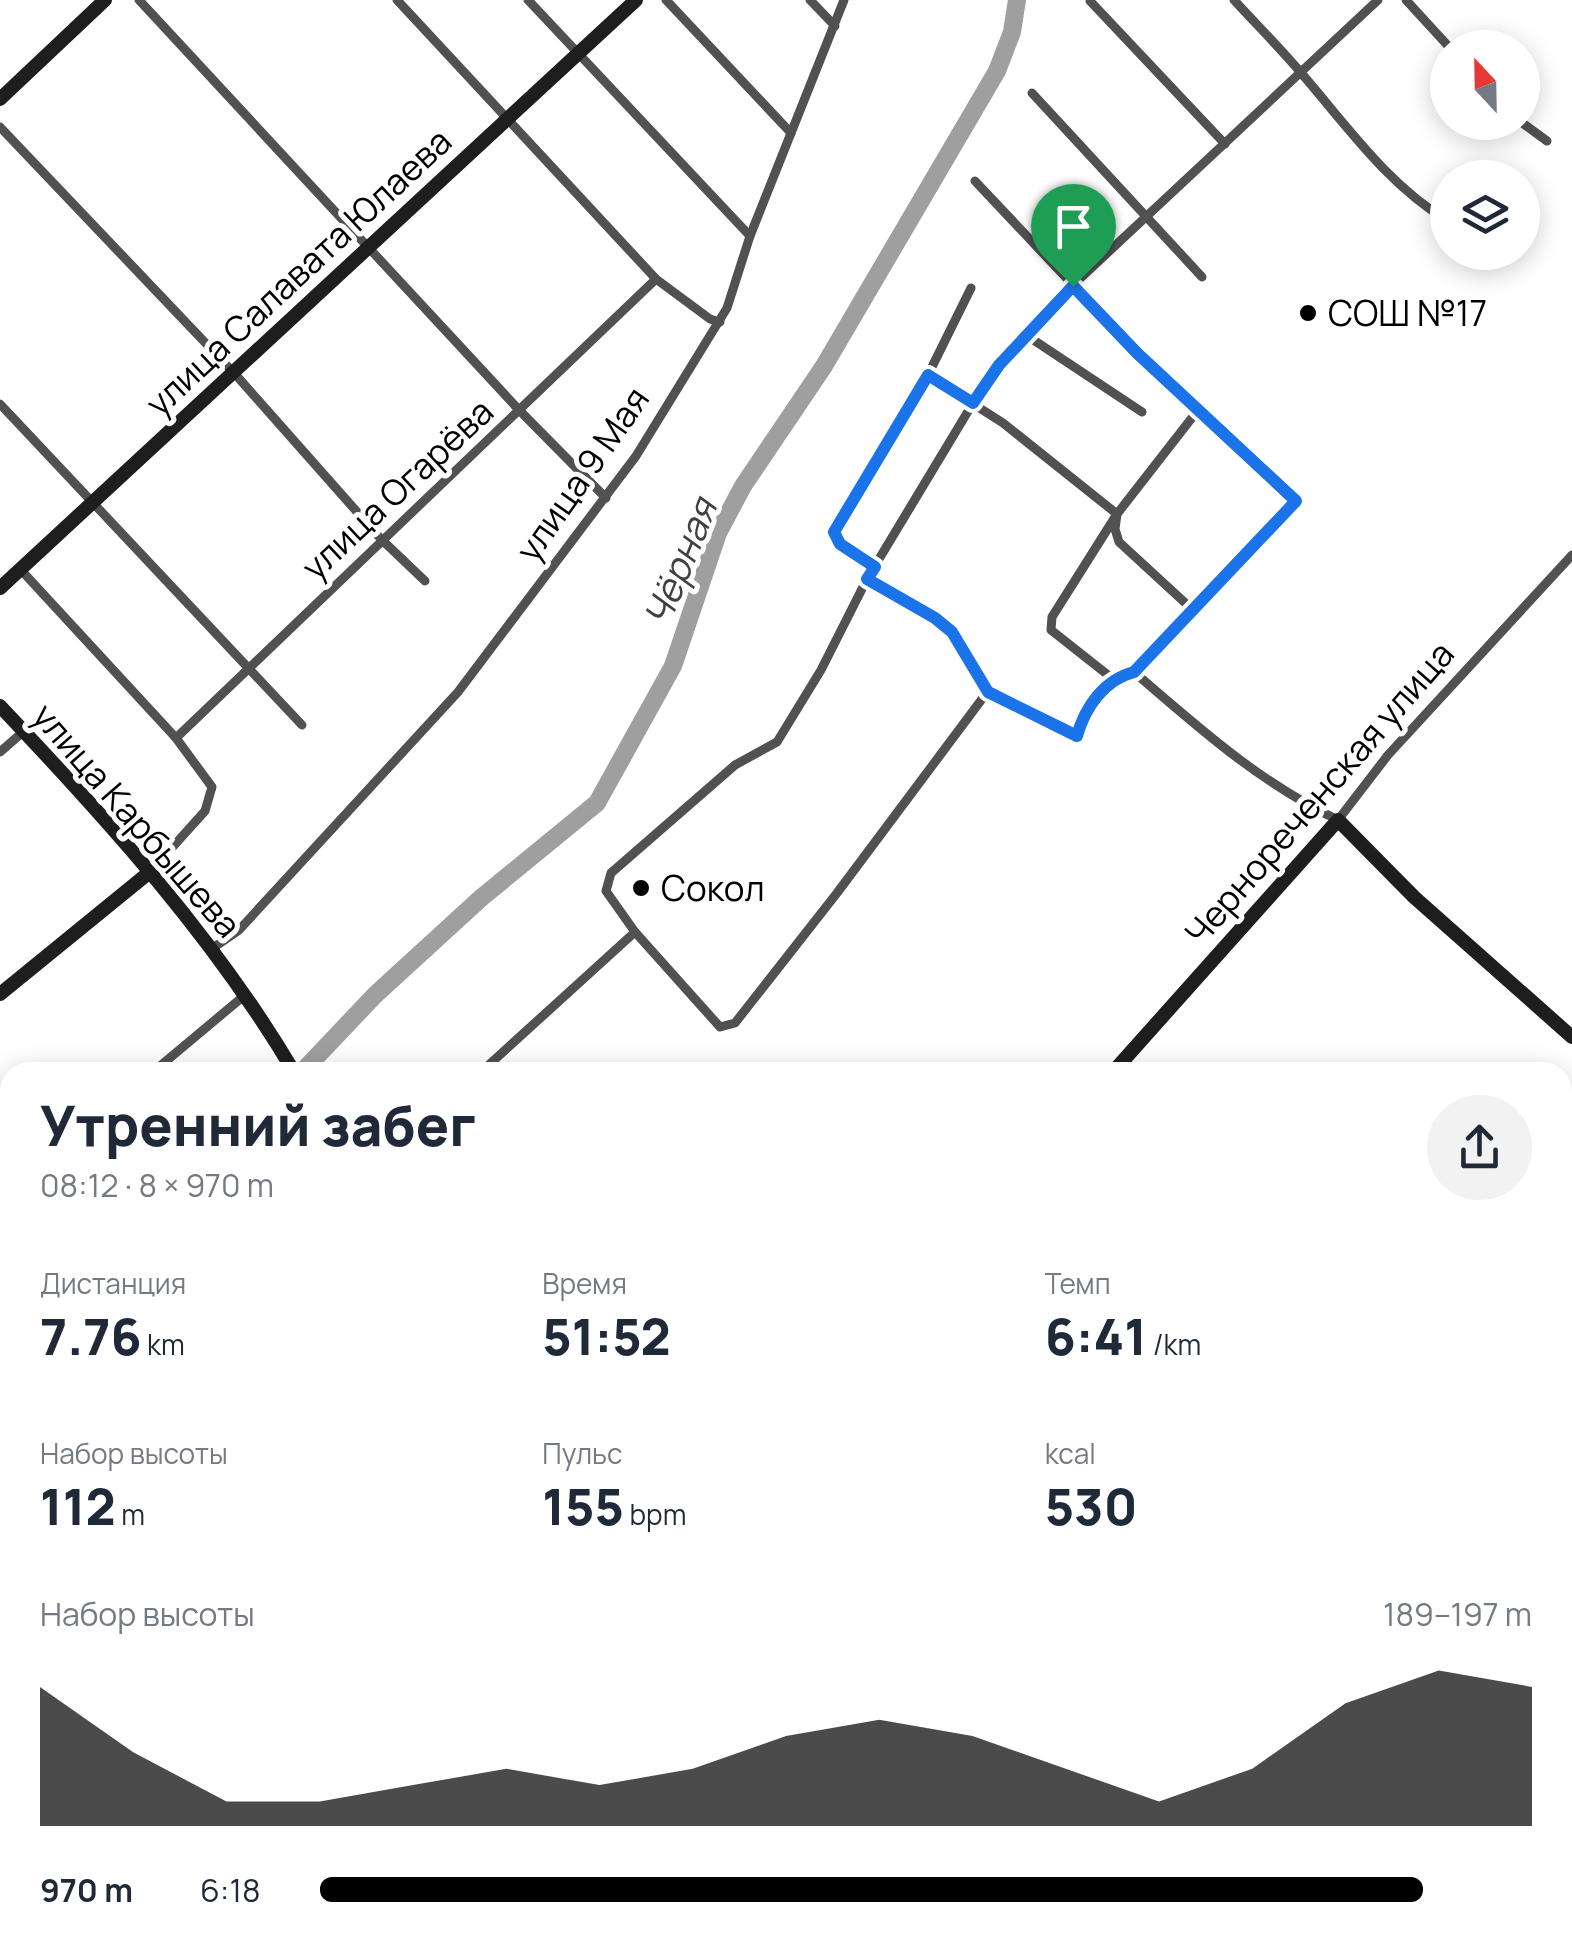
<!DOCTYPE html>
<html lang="ru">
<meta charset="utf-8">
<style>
:root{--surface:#fff;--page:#f2f2f3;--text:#1f2937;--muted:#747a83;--accent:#000}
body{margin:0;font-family:Manrope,sans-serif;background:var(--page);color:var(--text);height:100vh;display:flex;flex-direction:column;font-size:38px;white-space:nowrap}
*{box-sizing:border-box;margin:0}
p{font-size:32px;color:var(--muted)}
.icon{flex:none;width:55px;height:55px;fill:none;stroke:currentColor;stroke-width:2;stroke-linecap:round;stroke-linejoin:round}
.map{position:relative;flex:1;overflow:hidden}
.panel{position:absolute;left:0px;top:1062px;width:1572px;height:888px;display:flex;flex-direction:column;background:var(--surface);border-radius:30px 30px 0 0;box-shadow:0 5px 25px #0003}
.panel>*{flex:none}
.needle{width:65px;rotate:338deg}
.buttons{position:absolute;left:1430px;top:30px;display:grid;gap:20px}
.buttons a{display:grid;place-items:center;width:110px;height:110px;border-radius:50%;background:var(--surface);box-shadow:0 5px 25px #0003;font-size:50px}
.pin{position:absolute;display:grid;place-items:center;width:85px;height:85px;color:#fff;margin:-102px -42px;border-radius:50% 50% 50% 0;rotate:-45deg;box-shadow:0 0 10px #0007}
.pin .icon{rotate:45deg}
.round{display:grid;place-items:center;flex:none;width:105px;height:105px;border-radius:52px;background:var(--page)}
.summary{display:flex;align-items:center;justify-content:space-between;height:170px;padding:0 40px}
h1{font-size:55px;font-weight:800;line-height:75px}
.metrics{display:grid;grid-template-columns:repeat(3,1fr);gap:15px;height:170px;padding:10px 40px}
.metrics div{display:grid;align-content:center}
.metrics b{font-size:50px;font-weight:800}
.metrics small{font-size:28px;font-weight:400}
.metrics p{font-size:28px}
.chart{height:280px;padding:20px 40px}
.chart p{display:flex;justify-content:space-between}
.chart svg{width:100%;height:180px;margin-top:10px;fill:var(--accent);opacity:.7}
ul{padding:0 40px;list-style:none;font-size:32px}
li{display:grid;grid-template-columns:160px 120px 1fr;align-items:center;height:75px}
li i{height:25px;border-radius:12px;background:var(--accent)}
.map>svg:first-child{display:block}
.green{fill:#d8d8d8}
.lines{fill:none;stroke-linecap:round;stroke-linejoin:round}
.river{stroke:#9f9f9f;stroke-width:18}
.street{stroke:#515151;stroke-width:9}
.secondary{stroke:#1e1e1e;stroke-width:14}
.route-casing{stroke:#fff;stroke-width:20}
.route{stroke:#1a73e8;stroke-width:12}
.poi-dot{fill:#000;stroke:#fff;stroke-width:4}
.labels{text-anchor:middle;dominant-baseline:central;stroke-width:10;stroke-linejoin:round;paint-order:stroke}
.street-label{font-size:35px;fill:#000;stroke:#fff}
.poi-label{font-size:35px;fill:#000;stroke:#fff;text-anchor:start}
.water-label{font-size:38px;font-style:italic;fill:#404040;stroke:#fff}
</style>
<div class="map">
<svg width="1572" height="1948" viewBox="0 0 1572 1948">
<rect width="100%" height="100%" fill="#fff"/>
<path class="green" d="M 812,1940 L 1400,1940 L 1392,1948 L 804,1948 Z"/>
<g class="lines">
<path class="river" d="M 302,1072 L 375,995 L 481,898 L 597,803 L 673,666 L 718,533 L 743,486 L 824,366 L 997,71 L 1012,32 L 1017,0"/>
<g class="street">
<path d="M 139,0 L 520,411 L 606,498"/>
<path d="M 397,0 L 656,279 L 710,319 L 720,322"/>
<path d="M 528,0 L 750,236"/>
<path d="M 666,0 L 791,133"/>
<path d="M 810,0 L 835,26"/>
<path d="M 1234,0 C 1256,24 1280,48 1302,74 C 1347,126 1388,185 1448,221"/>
<path d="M 1406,0 L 1450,48"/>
<path d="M 1090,1 L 1225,144"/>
<path d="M 1032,93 L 1202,277"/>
<path d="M 1521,122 L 1547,141"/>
<path d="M 0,127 L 235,374 L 381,539 L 425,581"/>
<path d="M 975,181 L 1137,353 L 1296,501 L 1134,672 C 1199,728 1260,783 1338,820 L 1388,755 L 1572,555"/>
<path d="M 1026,335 L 1142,412"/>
<path d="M 928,375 L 1003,423 L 1117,514 L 1115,529 L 1119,542 L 1194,611"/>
<path d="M 0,404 L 302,725"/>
<path d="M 875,567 L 840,544 L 834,532 L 928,375 L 971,288"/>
<path d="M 21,570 L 176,738 L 212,787 L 205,811 L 151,871"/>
<path d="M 867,579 L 935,618 L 952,632 L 988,691 L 1077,735 C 1085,707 1104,680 1134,672"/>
<path d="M 1113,679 L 1051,630 L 1052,617 L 1117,514 L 1198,410"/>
<path d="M 176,738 L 656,279"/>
<path d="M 0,752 L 24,731"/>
<path d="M 635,932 L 720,1027 L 735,1023 L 837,893 L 988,691"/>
<path d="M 210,950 L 239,930 L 458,692 L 636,456 L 727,308 L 750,236 L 844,0"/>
<path d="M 153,1072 L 245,995"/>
<path d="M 481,1072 L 635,932 L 606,891 L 611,873 L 735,765 L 777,742 L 821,670 L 867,579 L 973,403 L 999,365 L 1026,335 L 1073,285 L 1378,0"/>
<path d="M 0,1154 L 10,1148"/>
<path d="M 0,1329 L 10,1321"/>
<path d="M 0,1483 L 10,1490"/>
<path d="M 0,1607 L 10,1595"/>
<path d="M 0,1875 L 10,1869"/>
<path d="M 0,1940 L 10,1929"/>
<path d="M 324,1948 L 331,1940"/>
<path d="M 519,1948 L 526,1940"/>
</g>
<g class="secondary">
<path d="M 0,99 L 105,0"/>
<path d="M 0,588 L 636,0"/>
<path d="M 0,706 C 108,820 214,937 294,1072"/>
<path d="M 0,994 L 151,871"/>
<path d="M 1113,1072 L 1338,820 L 1414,897 L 1572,1037"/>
<path d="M 1562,1802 L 1572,1790"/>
<path d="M 1562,1832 L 1572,1822"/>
<path d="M 613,1940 L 622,1948"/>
<path d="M 1425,1948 L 1433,1940"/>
<path d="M 1459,1948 L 1466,1940"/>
</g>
</g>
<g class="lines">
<g class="route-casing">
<path id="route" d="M 1073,286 L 1137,353 L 1296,501 L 1134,672 C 1104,680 1085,707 1077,736 L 988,692 L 952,632 L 935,618 L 867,579 L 875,567 L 840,544 L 834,532 L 928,375 L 973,403 L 999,365 Z"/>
</g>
<use href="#route" class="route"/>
</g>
<g class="poi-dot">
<circle cx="1308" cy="313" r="10"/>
<circle cx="641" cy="888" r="10"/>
</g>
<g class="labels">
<g class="street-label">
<text transform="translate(298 272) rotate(-43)">улица Салавата Юлаева</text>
<text transform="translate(582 474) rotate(-55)">улица 9 Мая</text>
<text transform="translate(397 489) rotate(-43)">улица Огарёва</text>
<text transform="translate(1319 793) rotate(-49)">Чернореченская улица</text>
<text transform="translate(137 820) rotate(49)">улица Карбышева</text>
</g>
<g class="poi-label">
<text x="1328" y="313">СОШ №17</text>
<text x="661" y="888">Сокол</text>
</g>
<g class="water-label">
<text transform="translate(679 562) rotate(-68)">Чёрная</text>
</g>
</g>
</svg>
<div class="buttons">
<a><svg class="needle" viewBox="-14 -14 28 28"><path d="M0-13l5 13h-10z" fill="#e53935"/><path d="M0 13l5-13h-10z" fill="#747a83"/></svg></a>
<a><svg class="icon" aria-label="layers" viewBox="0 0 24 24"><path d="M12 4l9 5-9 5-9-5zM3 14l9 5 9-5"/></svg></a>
</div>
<div class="pin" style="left:1073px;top:286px;background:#1e9e55"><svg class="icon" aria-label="arrive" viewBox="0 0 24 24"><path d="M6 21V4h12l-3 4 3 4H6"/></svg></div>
<section class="panel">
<div class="summary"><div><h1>Утренний забег</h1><p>08:12 · 8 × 970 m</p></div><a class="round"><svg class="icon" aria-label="share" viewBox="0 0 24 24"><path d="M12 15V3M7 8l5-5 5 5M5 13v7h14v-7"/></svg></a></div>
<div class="metrics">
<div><p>Дистанция</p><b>7.76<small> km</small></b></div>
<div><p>Время</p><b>51:52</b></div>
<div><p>Темп</p><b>6:41<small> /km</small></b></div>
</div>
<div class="metrics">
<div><p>Набор высоты</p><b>112<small> m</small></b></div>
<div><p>Пульс</p><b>155<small> bpm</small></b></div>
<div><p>kcal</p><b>530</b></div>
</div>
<div class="chart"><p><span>Набор высоты</span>189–197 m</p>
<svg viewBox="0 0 160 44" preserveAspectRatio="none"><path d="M0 44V10L10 26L20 38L30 38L40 34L50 30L60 34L70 30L80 22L90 18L100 22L110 30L120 38L130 30L140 14L150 6L160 10V44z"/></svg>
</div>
<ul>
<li><b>970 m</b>6:18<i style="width:91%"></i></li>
</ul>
</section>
</div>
